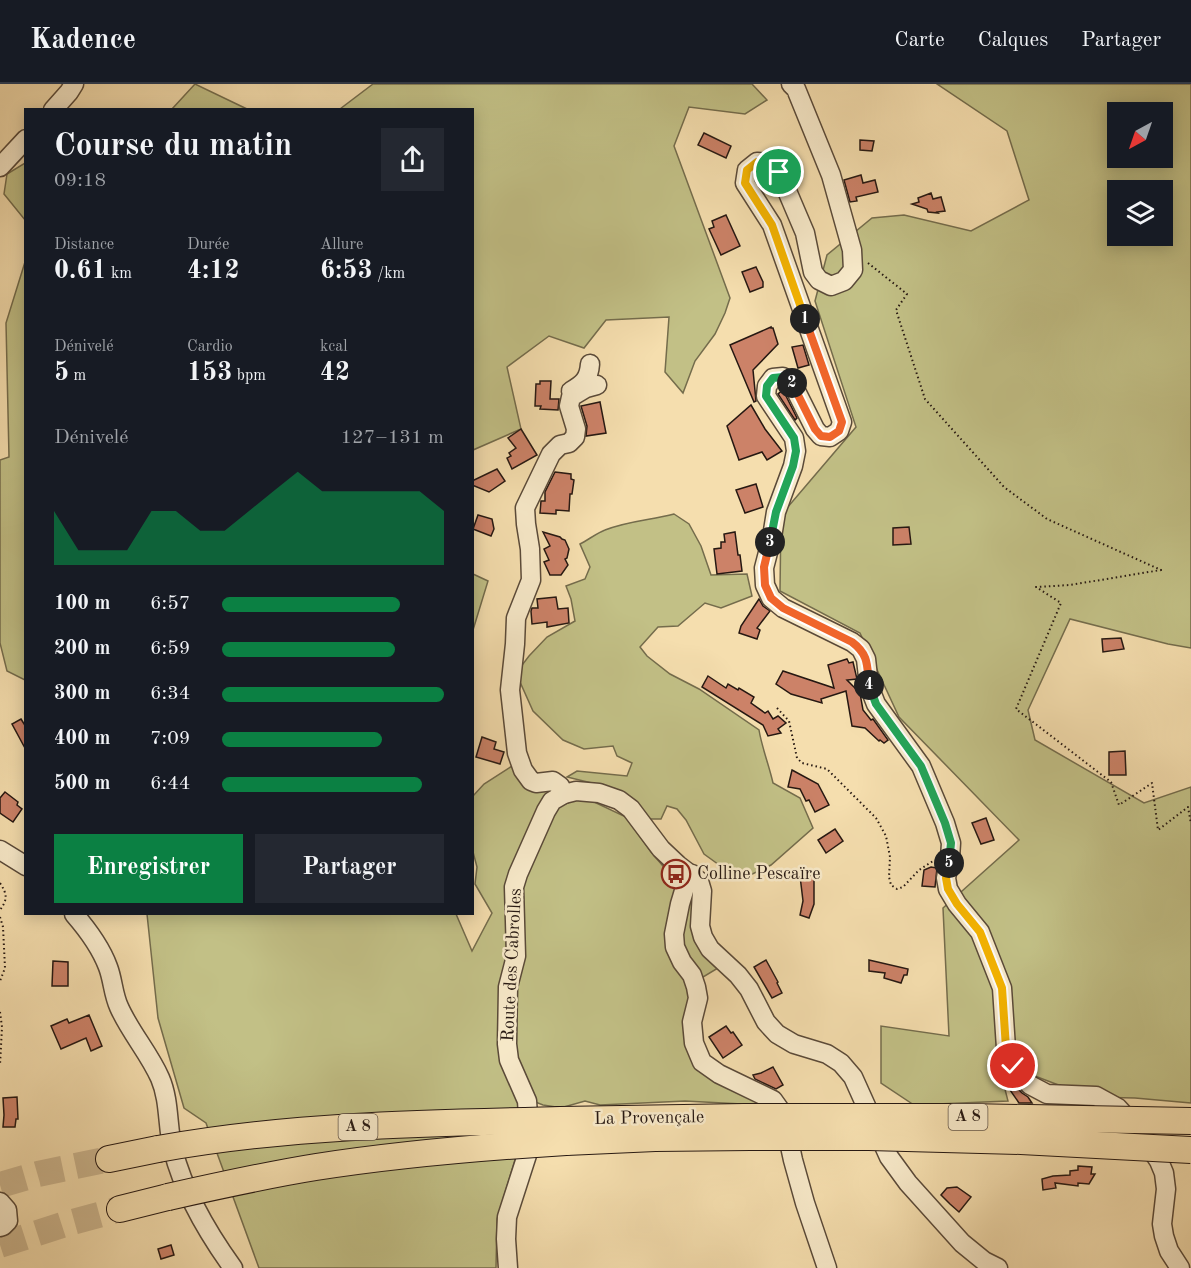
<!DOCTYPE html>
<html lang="fr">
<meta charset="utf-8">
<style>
:root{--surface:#171b24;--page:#242831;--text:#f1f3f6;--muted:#9ea1a6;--line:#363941;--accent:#0b8043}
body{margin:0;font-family:"Old Standard TT",serif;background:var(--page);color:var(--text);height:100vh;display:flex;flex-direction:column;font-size:22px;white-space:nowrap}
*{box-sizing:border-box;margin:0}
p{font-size:20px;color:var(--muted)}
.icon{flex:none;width:33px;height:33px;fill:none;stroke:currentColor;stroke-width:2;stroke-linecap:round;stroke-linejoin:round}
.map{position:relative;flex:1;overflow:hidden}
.panel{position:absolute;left:24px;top:24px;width:450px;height:807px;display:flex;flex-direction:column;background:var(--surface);border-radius:0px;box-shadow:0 3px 15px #0003}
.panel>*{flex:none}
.needle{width:39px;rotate:220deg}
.fabs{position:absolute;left:1107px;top:18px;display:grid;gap:12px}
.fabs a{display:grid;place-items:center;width:66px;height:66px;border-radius:0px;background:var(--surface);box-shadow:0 3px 15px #0003;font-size:30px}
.pin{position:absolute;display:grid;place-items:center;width:51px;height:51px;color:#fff;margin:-26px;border:3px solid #fff;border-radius:50%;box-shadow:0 2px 6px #0007}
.km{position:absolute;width:30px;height:30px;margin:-15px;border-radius:50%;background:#222;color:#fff;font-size:16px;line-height:30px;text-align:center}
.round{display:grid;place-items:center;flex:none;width:63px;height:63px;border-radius:0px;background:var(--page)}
.head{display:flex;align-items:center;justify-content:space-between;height:102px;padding:0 30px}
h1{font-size:33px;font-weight:800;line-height:45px}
.figures{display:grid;grid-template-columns:repeat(3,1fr);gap:9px;height:102px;padding:6px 30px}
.figures div{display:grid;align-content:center}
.figures b{font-size:26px;font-weight:800}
.figures small{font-size:16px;font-weight:400}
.figures p{font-size:16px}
.chart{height:168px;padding:12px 30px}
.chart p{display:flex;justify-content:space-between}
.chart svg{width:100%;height:108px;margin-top:6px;fill:var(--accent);opacity:.7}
.action{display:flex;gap:12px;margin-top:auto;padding:12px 30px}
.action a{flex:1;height:69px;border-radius:0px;background:var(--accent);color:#fff;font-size:24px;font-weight:800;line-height:69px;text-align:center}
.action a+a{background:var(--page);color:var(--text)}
ul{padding:0 30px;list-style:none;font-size:20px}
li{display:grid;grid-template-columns:96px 72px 1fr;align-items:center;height:45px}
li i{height:15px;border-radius:8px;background:var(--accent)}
header{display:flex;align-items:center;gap:36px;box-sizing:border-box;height:84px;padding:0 30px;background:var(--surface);border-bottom:2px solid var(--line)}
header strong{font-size:28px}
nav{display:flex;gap:33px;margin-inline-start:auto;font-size:21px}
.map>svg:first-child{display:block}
.green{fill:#c2c086;stroke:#746c4c;stroke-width:1.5;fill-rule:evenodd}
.building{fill:#cc8268;stroke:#261812;stroke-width:1.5}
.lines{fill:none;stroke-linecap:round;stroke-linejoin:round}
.highway-tunnel{stroke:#ccb68f;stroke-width:26;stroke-dasharray:26 13;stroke-linecap:butt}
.minor-casing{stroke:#5a4a39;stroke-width:21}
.highway-casing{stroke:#261812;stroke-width:28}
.path{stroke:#261812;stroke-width:2;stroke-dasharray:1.5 3;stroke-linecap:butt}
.minor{stroke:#f8eaca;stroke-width:18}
.highway{stroke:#f5deae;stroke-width:26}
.highway-bridge-casing{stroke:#261812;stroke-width:28;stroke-linecap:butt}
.highway-bridge{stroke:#f5deae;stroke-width:26}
.split-1-casing{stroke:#fff;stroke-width:12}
.split-2-casing{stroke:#fff;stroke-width:12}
.split-3-casing{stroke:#fff;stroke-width:12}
.split-4-casing{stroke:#fff;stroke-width:12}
.split-5-casing{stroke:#fff;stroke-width:12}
.split-6-casing{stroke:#fff;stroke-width:12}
.split-1{stroke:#f5b400;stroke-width:8}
.split-2{stroke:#f0652b;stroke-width:8}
.split-3{stroke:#22a559;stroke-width:8}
.split-4{stroke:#f0652b;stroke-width:8}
.split-5{stroke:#22a559;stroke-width:8}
.split-6{stroke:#f5b400;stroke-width:8}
.labels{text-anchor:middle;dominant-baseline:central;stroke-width:5;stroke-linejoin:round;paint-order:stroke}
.shield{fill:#f8eaca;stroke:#655749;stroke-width:1.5}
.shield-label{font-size:16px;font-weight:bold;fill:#261812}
.poi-label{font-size:18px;fill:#261812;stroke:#f8eaca;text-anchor:start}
.street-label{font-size:18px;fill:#261812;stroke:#f8eaca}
</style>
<header>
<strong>Kadence</strong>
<nav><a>Carte</a><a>Calques</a><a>Partager</a></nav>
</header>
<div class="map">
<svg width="1191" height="1184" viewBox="0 0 1191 1184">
<rect width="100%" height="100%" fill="#f5deae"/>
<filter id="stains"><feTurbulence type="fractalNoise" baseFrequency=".00333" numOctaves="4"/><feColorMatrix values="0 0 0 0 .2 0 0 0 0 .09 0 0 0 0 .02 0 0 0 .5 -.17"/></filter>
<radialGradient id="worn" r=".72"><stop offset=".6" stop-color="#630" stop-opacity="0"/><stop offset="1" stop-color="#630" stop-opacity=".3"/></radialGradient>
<g class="green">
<path d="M 195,0 L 247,25 L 172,25 Z"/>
<path d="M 373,0 L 752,0 L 767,16 L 745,30 L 689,23 L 674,62 L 730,214 L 725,229 L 715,250 L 695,277 L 683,309 L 665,288 L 669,233 L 606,236 L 584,264 L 549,252 L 507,283 L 521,345 L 473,366 L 472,26 L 340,25 Z"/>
<path d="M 937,0 L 1191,0 L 1191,564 L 1168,560 L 1070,535 L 1028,626 L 1035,656 L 1144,719 L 1191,703 L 1191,1019 L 1135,1014 L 1090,1013 L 998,978 L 1008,1017 L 914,1021 L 881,999 L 881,942 L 949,952 L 943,824 L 1019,756 L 899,633 L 860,549 L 780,507 L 781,431 L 856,343 L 815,217 L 827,171 L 872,134 L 904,131 L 971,147 L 1029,116 L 1007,47 ZM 1118,28 L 1162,28 L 1162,74 L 1118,74 ZM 1118,106 L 1162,106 L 1162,152 L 1118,152 Z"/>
<path d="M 25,79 L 25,136 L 4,110 L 7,90 Z"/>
<path d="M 25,178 L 25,596 L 7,587 L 0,559 L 0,376 L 9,373 L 6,239 Z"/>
<path d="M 674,430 L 689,440 L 701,462 L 711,491 L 747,490 L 752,512 L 721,524 L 705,519 L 678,542 L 658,543 L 640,563 L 647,572 L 670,590 L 699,605 L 759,646 C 762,664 769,681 773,699 L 800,714 L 813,744 L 771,781 L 740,796 L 704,770 L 686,736 L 677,725 L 667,722 L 661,735 L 647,735 L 637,723 L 616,705 L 567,693 L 577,687 L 627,692 L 632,679 L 617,672 L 613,662 L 584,665 L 563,656 L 533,627 L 516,589 L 529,572 L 547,553 L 575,537 L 571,515 L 566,502 L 585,495 L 590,483 L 580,460 C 588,456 597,449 605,446 C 627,437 651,436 674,430 Z"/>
<path d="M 473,490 L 488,497 L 473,546 Z"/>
<path d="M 512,682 L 543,706 L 590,716 L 626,733 L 651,768 L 692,816 L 697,861 L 708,870 L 718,884 L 688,902 L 691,910 L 688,958 L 769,1020 L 742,1020 L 685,1017 L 600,1021 L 585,1017 L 564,1023 L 556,1023 L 543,1021 L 533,1017 L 497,1135 L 496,1184 L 259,1184 L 206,1039 L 184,1024 L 158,934 L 147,830 L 456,830 L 472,867 L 492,829 L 475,800 L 477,783 L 473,768 L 473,712 L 484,700 Z"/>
</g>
<g class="building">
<path d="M 704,49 L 731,62 L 726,74 L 698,61 Z"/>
<path d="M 860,56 L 874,57 L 872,67 L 860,66 Z"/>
<path d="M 861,91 L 863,99 L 875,96 L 878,108 L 856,113 L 857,117 L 850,118 L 844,96 Z"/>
<path d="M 931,109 L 933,115 L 941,113 L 945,127 L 937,128 L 938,129 L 928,128 L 927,125 L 912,120 L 919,118 L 918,114 Z"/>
<path d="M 726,131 L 740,162 L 721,171 L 709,145 L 714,143 L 712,137 Z"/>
<path d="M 756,183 L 763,198 L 763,203 L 750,208 L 742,188 Z"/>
<path d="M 771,243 L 771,244 L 773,244 L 778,260 L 753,286 L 756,317 L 754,318 L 730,261 Z"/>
<path d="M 803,261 L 809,281 L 798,284 L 792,263 Z"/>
<path d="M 540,297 L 551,297 L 550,315 L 559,315 L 558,326 L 540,325 L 541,322 L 535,322 L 536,300 L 540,300 Z"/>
<path d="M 783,306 L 797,334 L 795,336 L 778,310 Z"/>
<path d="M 600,318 L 606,349 L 586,352 L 587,342 L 581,322 Z"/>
<path d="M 751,321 L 765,345 L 782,367 L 767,376 L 762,368 L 739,376 L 727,342 Z"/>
<path d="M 521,345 L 537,371 L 512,385 L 507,374 L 511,372 L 509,369 L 516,364 L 508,354 Z"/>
<path d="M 497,385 L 505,397 L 489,408 L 472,401 L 472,397 Z"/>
<path d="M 555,388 L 571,390 L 571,395 L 574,396 L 572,410 L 570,410 L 569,427 L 556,426 L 556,430 L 540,429 L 541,417 L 545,417 L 545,408 Z"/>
<path d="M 756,400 L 763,423 L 745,429 L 736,406 Z"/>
<path d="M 478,431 L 492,435 L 494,445 L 491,452 L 473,445 Z"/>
<path d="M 909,443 L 911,460 L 893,461 L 893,444 Z"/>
<path d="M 543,448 L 560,453 L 562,455 L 565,456 L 569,465 L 567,474 L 565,475 L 568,481 L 561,491 L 550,491 L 544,478 L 549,476 L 544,465 L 550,462 Z"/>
<path d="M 735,448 L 738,471 L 740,471 L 742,487 L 717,490 L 714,465 L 721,464 L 721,458 L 725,458 L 724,450 Z"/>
<path d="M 556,513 L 558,525 L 568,524 L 569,539 L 547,543 L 547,538 L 532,540 L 531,527 L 532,524 L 538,524 L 537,515 Z"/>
<path d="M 759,515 L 763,522 L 770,527 L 757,544 L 760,546 L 757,555 L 739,549 L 741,542 Z"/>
<path d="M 1121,554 L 1124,565 L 1103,568 L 1102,555 Z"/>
<path d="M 847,575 L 849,579 L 853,578 L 857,595 L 847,596 L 860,609 L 863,626 L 871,636 L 873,635 L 888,656 L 884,659 L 880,656 L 879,657 L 865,644 L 852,642 L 846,607 L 821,615 L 822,619 L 791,610 L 776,600 L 783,587 L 834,604 L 828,581 Z"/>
<path d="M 708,592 L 726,604 L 728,600 L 738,606 L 739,604 L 754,613 L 751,619 L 765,629 L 768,627 L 773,635 L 778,632 L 786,639 L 778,645 L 781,649 L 768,652 L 763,641 L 702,603 Z"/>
<path d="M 21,635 L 26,643 L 26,666 L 12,640 Z"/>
<path d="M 482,653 L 496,658 L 494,665 L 504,668 L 500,680 L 476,673 Z"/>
<path d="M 1125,667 L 1126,691 L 1109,691 L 1109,668 Z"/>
<path d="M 792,686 L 818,700 L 829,721 L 815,728 L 809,716 L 806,717 L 800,705 L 788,703 Z"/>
<path d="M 5,708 L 18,718 L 17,721 L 22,725 L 13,738 L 0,729 L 0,714 Z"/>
<path d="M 986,734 L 994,756 L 981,760 L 972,739 Z"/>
<path d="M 835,745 L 843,757 L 826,769 L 818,756 Z"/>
<path d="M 931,783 L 937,784 L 935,803 L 922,802 L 924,786 Z"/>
<path d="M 814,791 L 814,820 L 809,834 L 800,831 L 803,817 L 800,792 Z"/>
<path d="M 766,876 L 778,898 L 777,899 L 782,909 L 772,914 L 754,883 Z"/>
<path d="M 869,876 L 908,885 L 907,891 L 904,891 L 901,899 L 884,894 L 885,889 L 869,887 Z"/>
<path d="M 53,877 L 68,878 L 68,902 L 52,902 Z"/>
<path d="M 89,931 L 102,962 L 91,967 L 86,954 L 61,965 L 51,942 L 67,935 L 69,939 Z"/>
<path d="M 726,942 L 731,949 L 733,948 L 742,961 L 723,974 L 709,953 Z"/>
<path d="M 773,983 L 783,1001 L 776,1005 L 755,995 L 753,991 L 761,989 Z"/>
<path d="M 1004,991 L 1022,1009 L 1028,1013 L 1032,1019 L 1019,1019 L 1001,993 Z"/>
<path d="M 17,1013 L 18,1035 L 16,1035 L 15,1043 L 3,1043 L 4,1031 L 3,1014 Z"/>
<path d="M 1078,1082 L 1092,1083 L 1091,1090 L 1095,1090 L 1089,1100 L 1078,1099 L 1078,1102 L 1055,1099 L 1056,1104 L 1043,1106 L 1042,1095 L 1053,1092 L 1070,1091 L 1070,1087 L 1078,1086 Z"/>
<path d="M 957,1103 L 971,1113 L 959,1128 L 950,1120 L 941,1111 L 947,1104 Z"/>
<path d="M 171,1161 L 174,1171 L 161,1175 L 158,1165 Z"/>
</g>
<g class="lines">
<g class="highway-tunnel">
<path d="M 0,1101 L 38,1090 L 109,1075"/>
<path d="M 0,1161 L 62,1141 L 120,1125"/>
</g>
<g class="minor-casing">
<g id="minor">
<path d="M 791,0 L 796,5 L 831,91 L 852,166 L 853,186 L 844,197 L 831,202 L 819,196 L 813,188 L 805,149 L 779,88 L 768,79 L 757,78 L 747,86 L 745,99 L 772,141 L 842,338 L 839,347 L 830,353 L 821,352 L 815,345 L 792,299 L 783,293 L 773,294 L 767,302 L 766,312 L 794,354 L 796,367 L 793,382 L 776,428 L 772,453 L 764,484 L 765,501 L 771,514 L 783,524 L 852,558 L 861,565 L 866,575 L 869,602 L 876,620 L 921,682 L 945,739 L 951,759 L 950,774 L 946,794 L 948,805 L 957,820 L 980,848 L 1002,904 L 1006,964 L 1013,982 L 1030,1001 L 1047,1010 L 1096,1012 L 1118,1024 L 1139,1047 L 1159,1077 L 1164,1089 L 1166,1105 L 1162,1140 L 1164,1152 L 1169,1167 L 1180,1184"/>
<path d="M 53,26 L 69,8 L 74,0"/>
<path d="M 0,83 L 26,55"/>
<path d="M 571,307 C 583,300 589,295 590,280"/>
<path d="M 564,710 L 560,702 L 553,697 L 536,699 L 531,697 L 523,686 L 517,669 L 510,606 L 515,560 L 516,534 L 531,496 L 530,465 L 526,440 L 525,424 L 551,370 L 560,361 L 569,359 L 575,353 L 576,345 L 569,322 L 571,313 L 586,304 L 597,301"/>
<path d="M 0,766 L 26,782"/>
<path d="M 692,790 L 686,800 L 680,820 L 674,850 L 675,863 L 682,878 L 692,891 L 696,903 L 698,914 L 692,938 L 694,959 L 702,978 L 719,990 L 773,1016 L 783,1030 L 793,1076 L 805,1119 L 827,1184"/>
<path d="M 74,830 C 87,845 101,864 108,883 C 113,896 113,910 119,923 C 130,948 149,969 160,994 C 170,1017 167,1043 173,1066 C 184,1109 207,1148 233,1184"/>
<path d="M 0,1118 L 7,1126 L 8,1137 L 3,1142 L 0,1143"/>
<path d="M 508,1184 L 506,1155 L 507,1133 L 527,1071 L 529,1045 L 527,1017 L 509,976 L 507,960 L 508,903 L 516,872 L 514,803 L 518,790 L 546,727 L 552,717 L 564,710 L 576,707 L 599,709 L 619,716 L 631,725 L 661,765 L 678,781 L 699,797 L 702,807 L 700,842 L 703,853 L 710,865 L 738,891 L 749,905 L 766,938 L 777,950 L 794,960 L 827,970 L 841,979 L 853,993 L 889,1073 L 908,1099 L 962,1159 L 984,1177 L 998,1184"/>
</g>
</g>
<g class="highway-casing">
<g id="highway">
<path d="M 560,1036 L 745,1033"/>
<path d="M 566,1058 L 655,1054 L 750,1053"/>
<path d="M 109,1075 L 158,1065"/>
<path d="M 120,1125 L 168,1113"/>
</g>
</g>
<g class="path">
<path d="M 868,179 L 907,210 L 896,226 L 925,315 L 1004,403 L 1047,435 L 1161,486 L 1070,501 L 1036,503 L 1061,519 L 1016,625 L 1111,698 L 1119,721 L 1152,699 L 1158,746 L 1188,723 L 1191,740"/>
<path d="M 777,624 L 789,637 L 797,674 L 802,679 L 827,685 L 876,734 L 886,752 L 890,773 L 889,793 L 891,801 L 897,805 L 903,803 L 919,786 L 933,777"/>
<path d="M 0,799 C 7,810 8,815 0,826"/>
<path d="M 0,833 L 3,843 L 5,884 L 0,897"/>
<path d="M 0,928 L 2,943 L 0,981"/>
</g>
<use href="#minor" class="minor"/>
<use href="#highway" class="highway"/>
<g class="highway-bridge-casing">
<g id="highway-bridge">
<path d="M 745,1033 L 967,1033 L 1191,1037"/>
<path d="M 750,1053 L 869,1053 L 1021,1057 L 1191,1066"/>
<path d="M 158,1065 C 291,1041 426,1039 560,1036"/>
<path d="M 168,1113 C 217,1102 266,1091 316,1083 C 399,1070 483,1063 566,1058"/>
</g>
</g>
<use href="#highway-bridge" class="highway-bridge"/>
</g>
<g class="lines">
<g class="split-1-casing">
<path id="split-1" d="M 779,88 L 768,79 L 757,78 L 747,86 L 745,99 L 772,141 L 805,235"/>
</g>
<g class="split-2-casing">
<path id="split-2" d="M 792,299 L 815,345 L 821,352 L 830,353 L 839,347 L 842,338 L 805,235"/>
</g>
<g class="split-3-casing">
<path id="split-3" d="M 770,458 L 776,428 L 793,382 L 796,367 L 794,354 L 766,312 L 767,302 L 773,294 L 783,293 L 792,299"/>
</g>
<g class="split-4-casing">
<path id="split-4" d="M 770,458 L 764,483 L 765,501 L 771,514 L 783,524 L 852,558 C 869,571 867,581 869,601"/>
</g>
<g class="split-5-casing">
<path id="split-5" d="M 869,601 L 876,620 L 921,682 L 945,739 L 951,759 L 949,779"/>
</g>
<g class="split-6-casing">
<path id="split-6" d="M 949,779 L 946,794 L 948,805 L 957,820 L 980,848 L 1002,904 L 1006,964 L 1013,982"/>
</g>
<use href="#split-1" class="split-1"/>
<use href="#split-2" class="split-2"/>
<use href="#split-3" class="split-3"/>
<use href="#split-4" class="split-4"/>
<use href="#split-5" class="split-5"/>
<use href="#split-6" class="split-6"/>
</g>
<defs>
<g id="bus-ring" transform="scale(1.5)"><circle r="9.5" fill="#f8eaca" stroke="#8f2418" stroke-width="1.5"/><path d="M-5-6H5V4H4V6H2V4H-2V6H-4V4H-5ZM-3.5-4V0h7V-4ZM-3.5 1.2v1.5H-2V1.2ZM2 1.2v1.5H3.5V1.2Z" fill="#8f2418"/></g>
</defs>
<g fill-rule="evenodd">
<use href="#bus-ring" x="676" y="790"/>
</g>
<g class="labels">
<g class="shield">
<rect x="948.5" y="1020" width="39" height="26" rx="4.5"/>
<rect x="338.5" y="1030" width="39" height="26" rx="4.5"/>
</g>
<g class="shield-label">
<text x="968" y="1033">A 8</text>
<text x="358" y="1043">A 8</text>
</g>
<g class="poi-label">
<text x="697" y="790">Colline Pescaïre</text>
</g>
<g class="street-label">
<text transform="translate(512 881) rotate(-87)">Route des Cabrolles</text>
<text transform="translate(649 1034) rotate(-1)">La Provençale</text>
</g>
</g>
<rect width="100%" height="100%" filter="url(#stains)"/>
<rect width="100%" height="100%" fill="url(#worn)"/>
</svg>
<div class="fabs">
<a><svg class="needle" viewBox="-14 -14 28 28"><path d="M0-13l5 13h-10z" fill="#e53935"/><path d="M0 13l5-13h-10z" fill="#9ea1a6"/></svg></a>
<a><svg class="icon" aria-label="layers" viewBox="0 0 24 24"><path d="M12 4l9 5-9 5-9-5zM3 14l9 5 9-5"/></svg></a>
</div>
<div class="pin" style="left:779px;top:88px;background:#1e9e55"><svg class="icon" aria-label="arrive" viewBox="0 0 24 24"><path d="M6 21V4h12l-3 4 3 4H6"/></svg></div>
<div class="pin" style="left:1013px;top:982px;background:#d93025"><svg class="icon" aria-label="check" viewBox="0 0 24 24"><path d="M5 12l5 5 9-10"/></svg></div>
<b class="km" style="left:805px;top:235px">1</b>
<b class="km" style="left:792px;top:299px">2</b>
<b class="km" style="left:770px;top:458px">3</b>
<b class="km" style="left:869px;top:601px">4</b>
<b class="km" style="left:949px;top:779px">5</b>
<section class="panel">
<div class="head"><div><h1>Course du matin</h1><p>09:18</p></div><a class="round"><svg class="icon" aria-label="share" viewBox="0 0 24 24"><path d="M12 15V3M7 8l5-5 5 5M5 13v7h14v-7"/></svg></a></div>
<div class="figures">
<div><p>Distance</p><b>0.61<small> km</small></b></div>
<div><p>Durée</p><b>4:12</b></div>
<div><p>Allure</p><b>6:53<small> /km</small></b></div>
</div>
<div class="figures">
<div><p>Dénivelé</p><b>5<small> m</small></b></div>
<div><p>Cardio</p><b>153<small> bpm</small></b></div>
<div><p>kcal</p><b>42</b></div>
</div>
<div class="chart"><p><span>Dénivelé</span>127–131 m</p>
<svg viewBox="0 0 160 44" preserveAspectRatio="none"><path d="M0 44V22L10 38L20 38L30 38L40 22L50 22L60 30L70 30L80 22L90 14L100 6L110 14L120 14L130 14L140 14L150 14L160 22V44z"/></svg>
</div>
<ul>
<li><b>100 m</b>6:57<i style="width:80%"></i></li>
<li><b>200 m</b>6:59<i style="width:78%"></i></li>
<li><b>300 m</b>6:34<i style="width:100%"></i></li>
<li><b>400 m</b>7:09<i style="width:72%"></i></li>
<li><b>500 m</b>6:44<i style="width:90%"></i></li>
</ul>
<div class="action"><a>Enregistrer</a><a>Partager</a></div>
</section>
</div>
